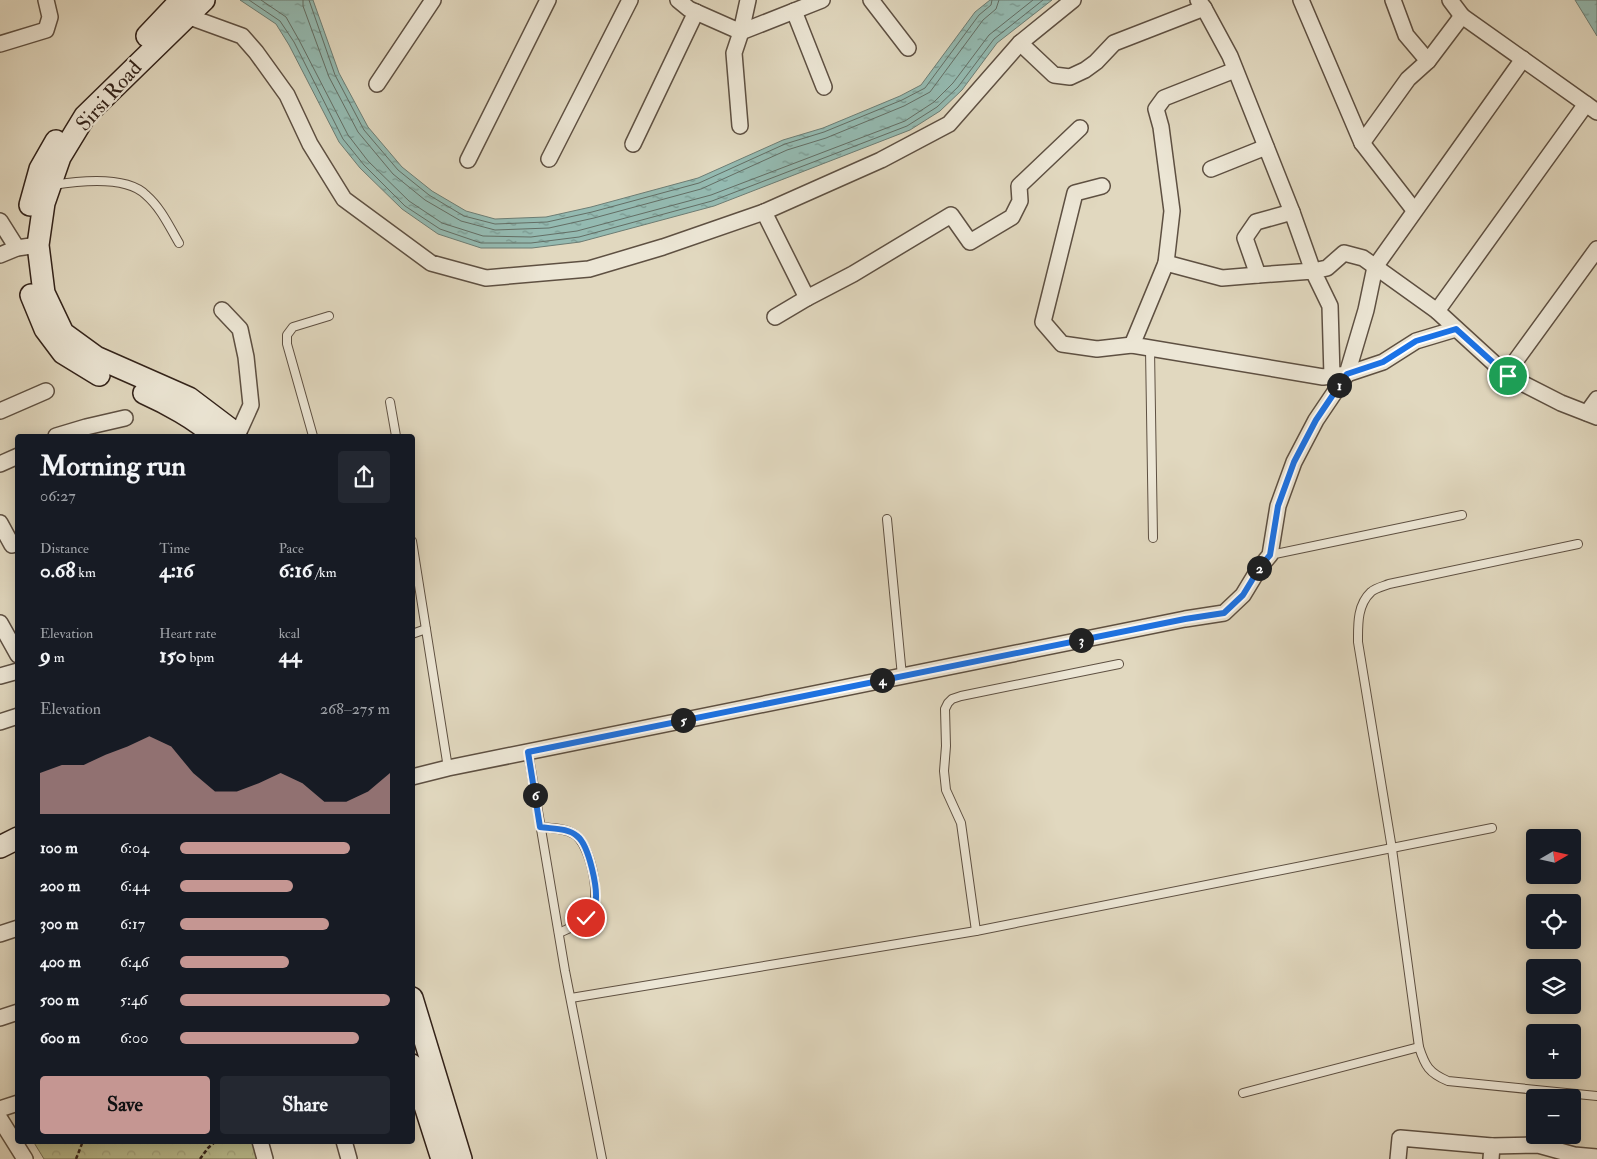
<!DOCTYPE html>
<meta charset="utf-8">
<style>
:root{--surface:#171b24;--page:#242831;--text:#f1f3f6;--muted:#9ea1a6;--accent:#c59692}
body{margin:0;font-family:"IM FELL Double Pica",serif;background:var(--page);color:var(--text);height:100vh;display:flex;flex-direction:column;font-size:19px;white-space:nowrap}
*{box-sizing:border-box;margin:0}
p{font-size:16px;color:var(--muted)}
.icon{flex:none;width:28px;height:28px;fill:none;stroke:currentColor;stroke-width:2;stroke-linecap:round;stroke-linejoin:round}
.map{position:relative;flex:1;overflow:hidden}
.panel{position:absolute;left:15px;top:434px;width:400px;height:710px;display:flex;flex-direction:column;background:var(--surface);border-radius:5px;box-shadow:0 2px 12px #0003}
.panel>*{flex:none}
.needle{width:32px;rotate:81deg}
.fabs{position:absolute;left:1526px;top:829px;display:grid;gap:10px}
.fabs a{display:grid;place-items:center;width:55px;height:55px;border-radius:5px;background:var(--surface);box-shadow:0 2px 12px #0003;font-size:25px}
.pin{position:absolute;display:grid;place-items:center;width:42px;height:42px;color:#fff;margin:-21px;border:2px solid #fff;border-radius:50%;box-shadow:0 1px 5px #0007}
.km{position:absolute;width:25px;height:25px;margin:-12px;border-radius:50%;background:#222;color:#fff;font-size:14px;line-height:25px;text-align:center}
.round{display:grid;place-items:center;flex:none;width:52px;height:52px;border-radius:5px;background:var(--page)}
.overview{display:flex;align-items:center;justify-content:space-between;height:85px;padding:0 25px}
h1{font-size:28px;font-weight:800;line-height:38px}
.stats{display:grid;grid-template-columns:repeat(3,1fr);gap:8px;height:85px;padding:5px 25px}
.stats div{display:grid;align-content:center}
.stats b{font-size:21px;font-weight:800}
.stats small{font-size:14px;font-weight:400}
.stats p{font-size:14px}
.chart{height:140px;padding:10px 25px}
.chart p{display:flex;justify-content:space-between}
.chart svg{width:100%;height:90px;margin-top:5px;fill:var(--accent);opacity:.7}
.cta{display:flex;gap:10px;margin-top:auto;padding:10px 25px}
.cta a{flex:1;height:58px;border-radius:5px;background:var(--accent);color:#111;font-size:20px;font-weight:800;line-height:58px;text-align:center}
.cta a+a{background:var(--page);color:var(--text)}
ul{padding:0 25px;list-style:none;font-size:16px}
li{display:grid;grid-template-columns:80px 60px 1fr;align-items:center;height:38px}
li i{height:12px;border-radius:6px;background:var(--accent)}
.map>svg:first-child{display:block}
.park{fill:url(#park-crowns);stroke:#766f54}
.water{fill:url(#water-ripples);stroke:#6d7d74}
.lines{fill:none;stroke-linecap:round;stroke-linejoin:round}
.shore{stroke:#636e65;stroke-width:1}
.lane-casing{stroke:#5e5042;stroke-width:10}
.street-casing{stroke:#5e5042;stroke-width:18}
.secondary-casing{stroke:#322219;stroke-width:24}
.path{stroke:#322219;stroke-width:2.5;stroke-dasharray:4 2.5;stroke-linecap:butt}
.lane{stroke:#ece6d5;stroke-width:8}
.street{stroke:#ece6d5;stroke-width:15}
.secondary{stroke:#ece6d5;stroke-width:21}
.route-casing{stroke:#fff;stroke-width:10}
.route{stroke:#1a73e8;stroke-width:6}
.labels{text-anchor:middle;dominant-baseline:central;stroke-width:4.5;stroke-linejoin:round;paint-order:stroke}
.street-label{font-size:21px;fill:#322219;stroke:#ece6d5}
</style>
<div class="map">
<svg width="1597" height="1159" viewBox="0 0 1597 1159">
<defs>
<pattern id="park-crowns" width="20" height="18" patternUnits="userSpaceOnUse" patternTransform="scale(1.25)"><rect width="20" height="18" fill="#b9bc8e"/><path d="M2 6a3 3 0 1 1 6 0M12 15a3 3 0 1 1 6 0" fill="none" stroke="#a0a17a"/></pattern>
<pattern id="water-ripples" width="26" height="14" patternUnits="userSpaceOnUse" patternTransform="scale(1.25)"><rect width="26" height="14" fill="#94bab1"/><path d="M2 4q2-2 4 0t4 0M15 11q2-2 4 0t4 0" fill="none" stroke="#79978f"/></pattern>
</defs>
<rect width="100%" height="100%" fill="#e1d8bf"/>
<filter id="stains"><feTurbulence type="fractalNoise" baseFrequency=".004" numOctaves="4"/><feColorMatrix values="0 0 0 0 .2 0 0 0 0 .09 0 0 0 0 .02 0 0 0 .5 -.17"/></filter>
<radialGradient id="worn" r=".72"><stop offset=".6" stop-color="#630" stop-opacity="0"/><stop offset="1" stop-color="#630" stop-opacity=".3"/></radialGradient>
<path class="park" d="M 33,1141 L 252,1141 L 257,1159 L 44,1159 Z"/>
<g class="water">
<path d="M 240,0 L 313,0 L 339,73 L 368,127 L 402,167 L 432,191 L 466,211 L 495,219 L 546,217 L 591,207 L 698,178 L 783,140 L 823,128 L 900,96 L 921,85 L 975,12 L 990,0 L 1052,0 L 997,43 L 962,90 L 940,111 L 910,130 L 714,206 L 580,242 L 532,248 L 481,248 L 438,234 L 402,209 L 360,168 L 339,142 L 289,45 L 276,24 Z"/>
<path d="M 1575,0 L 1597,0 L 1597,36 Z"/>
</g>
<g class="lines">
<g class="shore">
<path d="M 249,0 L 280,21 L 294,42 L 343,139 L 364,165 L 405,206 L 440,229 L 481,243 L 531,243 L 579,237 L 712,201 L 907,126 L 937,107 L 958,87 L 994,39 L 1043,0"/>
<path d="M 261,0 L 286,17 L 299,40 L 348,135 L 368,161 L 409,201 L 442,223 L 483,236 L 531,237 L 577,231 L 711,195 L 905,121 L 934,102 L 953,83 L 989,35 L 1033,0"/>
<path d="M 303,0 L 303,6 L 329,77 L 358,132 L 393,174 L 425,200 L 461,221 L 495,230 L 549,228 L 594,218 L 701,189 L 787,150 L 826,138 L 904,106 L 930,92 L 983,20 L 996,9 L 999,0"/>
<path d="M 309,0 L 335,75 L 364,130 L 398,170 L 429,195 L 464,216 L 495,224 L 547,222 L 592,212 L 699,183 L 785,144 L 824,132 L 902,100 L 925,88 L 979,15 L 991,5 L 992,0"/>
</g>
<g class="lane-casing">
<g id="lane">
<path d="M 53,185 C 78,181 126,175 146,195 C 161,208 169,226 179,243"/>
<path d="M 1150,349 L 1153,538"/>
<path d="M 390,402 L 396,436"/>
<path d="M 313,436 L 287,344 L 287,335 L 293,327 L 329,316"/>
<path d="M 887,519 L 902,676"/>
<path d="M 412,541 L 448,768"/>
<path d="M 1578,544 L 1389,584 C 1384,586 1375,588 1371,592 C 1357,605 1358,625 1358,642 L 1392,849 L 1419,1047 C 1425,1066 1429,1073 1448,1081 L 1597,1096"/>
<path d="M 1270,555 L 1462,515"/>
<path d="M 412,634 L 426,629"/>
<path d="M 528,752 L 565,971 L 602,1159"/>
<path d="M 541,827 C 551,828 565,828 574,834 C 590,843 602,898 591,912 C 583,923 570,928 559,933"/>
<path d="M 976,931 L 961,823 L 946,790 L 944,771 L 946,746 L 945,709 L 948,703 L 952,699 L 961,696 L 1119,664"/>
<path d="M 571,998 L 976,931 L 1492,828"/>
<path d="M 1243,1093 L 1419,1047"/>
</g>
</g>
<g class="street-casing">
<g id="street">
<path d="M 678,0 L 689,9 L 741,32 L 748,0"/>
<path d="M 871,0 L 908,48"/>
<path d="M 1198,0 L 1204,8 L 1230,56 L 1292,212"/>
<path d="M 1301,0 L 1362,143 L 1414,210"/>
<path d="M 1393,0 L 1406,35 L 1428,61"/>
<path d="M 1450,0 L 1462,16"/>
<path d="M 182,9 L 187,16 L 242,36 L 256,52 L 287,95 L 310,144 L 344,199 L 431,263 L 486,278 L 589,269 L 663,247 L 764,212 L 881,160 L 949,124 L 1020,43 L 1073,0"/>
<path d="M 794,11 L 824,87"/>
<path d="M 1020,43 L 1054,75 L 1070,77 L 1085,70 L 1096,62 L 1114,43 L 1204,8"/>
<path d="M 0,44 L 46,30 L 50,17 L 46,0"/>
<path d="M 377,84 L 433,0"/>
<path d="M 740,126 L 734,53 L 741,32 L 822,0"/>
<path d="M 1362,143 L 1408,79 L 1428,61 L 1462,16 L 1586,104"/>
<path d="M 633,144 L 696,12"/>
<path d="M 549,159 L 630,0"/>
<path d="M 468,160 L 548,0"/>
<path d="M 1211,169 L 1266,147"/>
<path d="M 1102,186 L 1075,193 L 1043,322 L 1062,344 L 1097,349 L 1132,345"/>
<path d="M 764,212 L 807,298 L 853,274 L 951,215 L 970,242 L 1012,217 L 1020,201 L 1019,186 L 1080,128"/>
<path d="M 0,221 L 17,248"/>
<path d="M 0,255 L 17,248 L 38,245"/>
<path d="M 1166,263 L 1172,211 L 1161,127 L 1156,109 L 1164,98 L 1235,70"/>
<path d="M 1258,275 L 1222,278 L 1166,263 L 1132,345 L 1323,377 L 1347,374 L 1366,310 L 1375,267 L 1523,59"/>
<path d="M 222,310 L 240,329 L 246,357 L 251,405 L 237,436"/>
<path d="M 1437,311 L 1586,104 L 1597,112"/>
<path d="M 775,317 L 807,298"/>
<path d="M 1506,374 L 1597,249"/>
<path d="M 1332,376 L 1330,306 L 1313,271 L 1292,212 L 1256,222 L 1245,238 L 1258,275 L 1313,271 L 1327,268 L 1344,253 L 1363,258 L 1437,311 L 1508,376 L 1561,403 L 1597,417"/>
<path d="M 0,411 L 46,391"/>
<path d="M 1587,413 L 1597,399"/>
<path d="M 56,436 L 86,427 L 125,418"/>
<path d="M 0,464 L 18,456"/>
<path d="M 0,523 L 12,545"/>
<path d="M 0,623 L 18,655"/>
<path d="M 0,676 L 18,671"/>
<path d="M 0,722 L 18,716"/>
<path d="M 412,777 L 448,768 L 1185,619 L 1224,613 L 1243,595 L 1260,567 L 1270,555 L 1278,506 L 1294,462 L 1316,420 L 1347,374 L 1383,362 L 1416,341 L 1456,329"/>
<path d="M 0,934 L 18,928"/>
<path d="M 0,1018 L 18,1012"/>
<path d="M 0,1109 L 18,1103"/>
<path d="M 0,1119 L 25,1159"/>
<path d="M 260,1141 L 265,1159"/>
<path d="M 344,1141 L 349,1159"/>
<path d="M 1492,1146 L 1538,1145 L 1574,1155 L 1597,1157"/>
<path d="M 1398,1159 L 1400,1138 L 1492,1146 L 1491,1159"/>
</g>
</g>
<g class="secondary-casing">
<g id="secondary">
<path d="M 204,0 L 85,116 L 60,157 L 44,203 L 38,245 L 44,293 L 63,333 L 96,357 L 189,398 L 230,429 L 236,436"/>
<path d="M 147,36 L 181,0"/>
<path d="M 30,205 L 40,169 L 56,141"/>
<path d="M 31,295 L 45,329 L 63,353 L 99,375"/>
<path d="M 144,393 C 164,402 199,420 213,436"/>
<path d="M 0,847 L 18,838"/>
<path d="M 412,998 L 461,1159"/>
<path d="M 412,1065 L 442,1159"/>
</g>
</g>
<g class="path">
<path d="M 76,1159 L 83,1141"/>
<path d="M 200,1159 L 208,1148 L 216,1141"/>
</g>
<use href="#lane" class="lane"/>
<use href="#street" class="street"/>
<use href="#secondary" class="secondary"/>
</g>
<g class="lines">
<g class="route-casing">
<path id="route" d="M 586,918 C 589,914 593,910 595,905 C 599,891 589,845 577,836 C 568,828 553,829 540,827 L 528,752 L 1185,619 L 1224,613 L 1243,595 L 1260,567 L 1270,555 L 1278,506 L 1294,462 L 1316,420 L 1347,374 L 1383,362 L 1416,341 L 1456,329 L 1508,376"/>
</g>
<use href="#route" class="route"/>
</g>
<g class="labels">
<g class="street-label">
<text transform="translate(109 96) rotate(-48)">Sirsi Road</text>
</g>
</g>
<rect width="100%" height="100%" filter="url(#stains)"/>
<rect width="100%" height="100%" fill="url(#worn)"/>
</svg>
<div class="fabs">
<a><svg class="needle" viewBox="-14 -14 28 28"><path d="M0-13l5 13h-10z" fill="#e53935"/><path d="M0 13l5-13h-10z" fill="#9ea1a6"/></svg></a>
<a><svg class="icon" aria-label="locate" viewBox="0 0 24 24"><circle cx="12" cy="12" r="6"/><path d="M12 2v4M12 18v4M2 12h4M18 12h4"/></svg></a>
<a><svg class="icon" aria-label="layers" viewBox="0 0 24 24"><path d="M12 4l9 5-9 5-9-5zM3 14l9 5 9-5"/></svg></a>
<a>+</a>
<a>−</a>
</div>
<div class="pin" style="left:1508px;top:376px;background:#1e9e55"><svg class="icon" aria-label="arrive" viewBox="0 0 24 24"><path d="M6 21V4h12l-3 4 3 4H6"/></svg></div>
<div class="pin" style="left:586px;top:918px;background:#d93025"><svg class="icon" aria-label="check" viewBox="0 0 24 24"><path d="M5 12l5 5 9-10"/></svg></div>
<b class="km" style="left:1339px;top:385px">1</b>
<b class="km" style="left:1259px;top:568px">2</b>
<b class="km" style="left:1081px;top:640px">3</b>
<b class="km" style="left:882px;top:680px">4</b>
<b class="km" style="left:683px;top:720px">5</b>
<b class="km" style="left:535px;top:795px">6</b>
<section class="panel">
<div class="overview"><div><h1>Morning run</h1><p>06:27</p></div><a class="round"><svg class="icon" aria-label="share" viewBox="0 0 24 24"><path d="M12 15V3M7 8l5-5 5 5M5 13v7h14v-7"/></svg></a></div>
<div class="stats">
<div><p>Distance</p><b>0.68<small> km</small></b></div>
<div><p>Time</p><b>4:16</b></div>
<div><p>Pace</p><b>6:16<small> /km</small></b></div>
</div>
<div class="stats">
<div><p>Elevation</p><b>9<small> m</small></b></div>
<div><p>Heart rate</p><b>150<small> bpm</small></b></div>
<div><p>kcal</p><b>44</b></div>
</div>
<div class="chart"><p><span>Elevation</span>268–275 m</p>
<svg viewBox="0 0 160 44" preserveAspectRatio="none"><path d="M0 44V24L10 20L20 20L30 15L40 11L50 6L60 11L70 24L80 33L90 33L100 29L110 24L120 29L130 38L140 38L150 33L160 24V44z"/></svg>
</div>
<ul>
<li><b>100 m</b>6:04<i style="width:81%"></i></li>
<li><b>200 m</b>6:44<i style="width:54%"></i></li>
<li><b>300 m</b>6:17<i style="width:71%"></i></li>
<li><b>400 m</b>6:46<i style="width:52%"></i></li>
<li><b>500 m</b>5:46<i style="width:100%"></i></li>
<li><b>600 m</b>6:00<i style="width:85%"></i></li>
</ul>
<div class="cta"><a>Save</a><a>Share</a></div>
</section>
</div>
